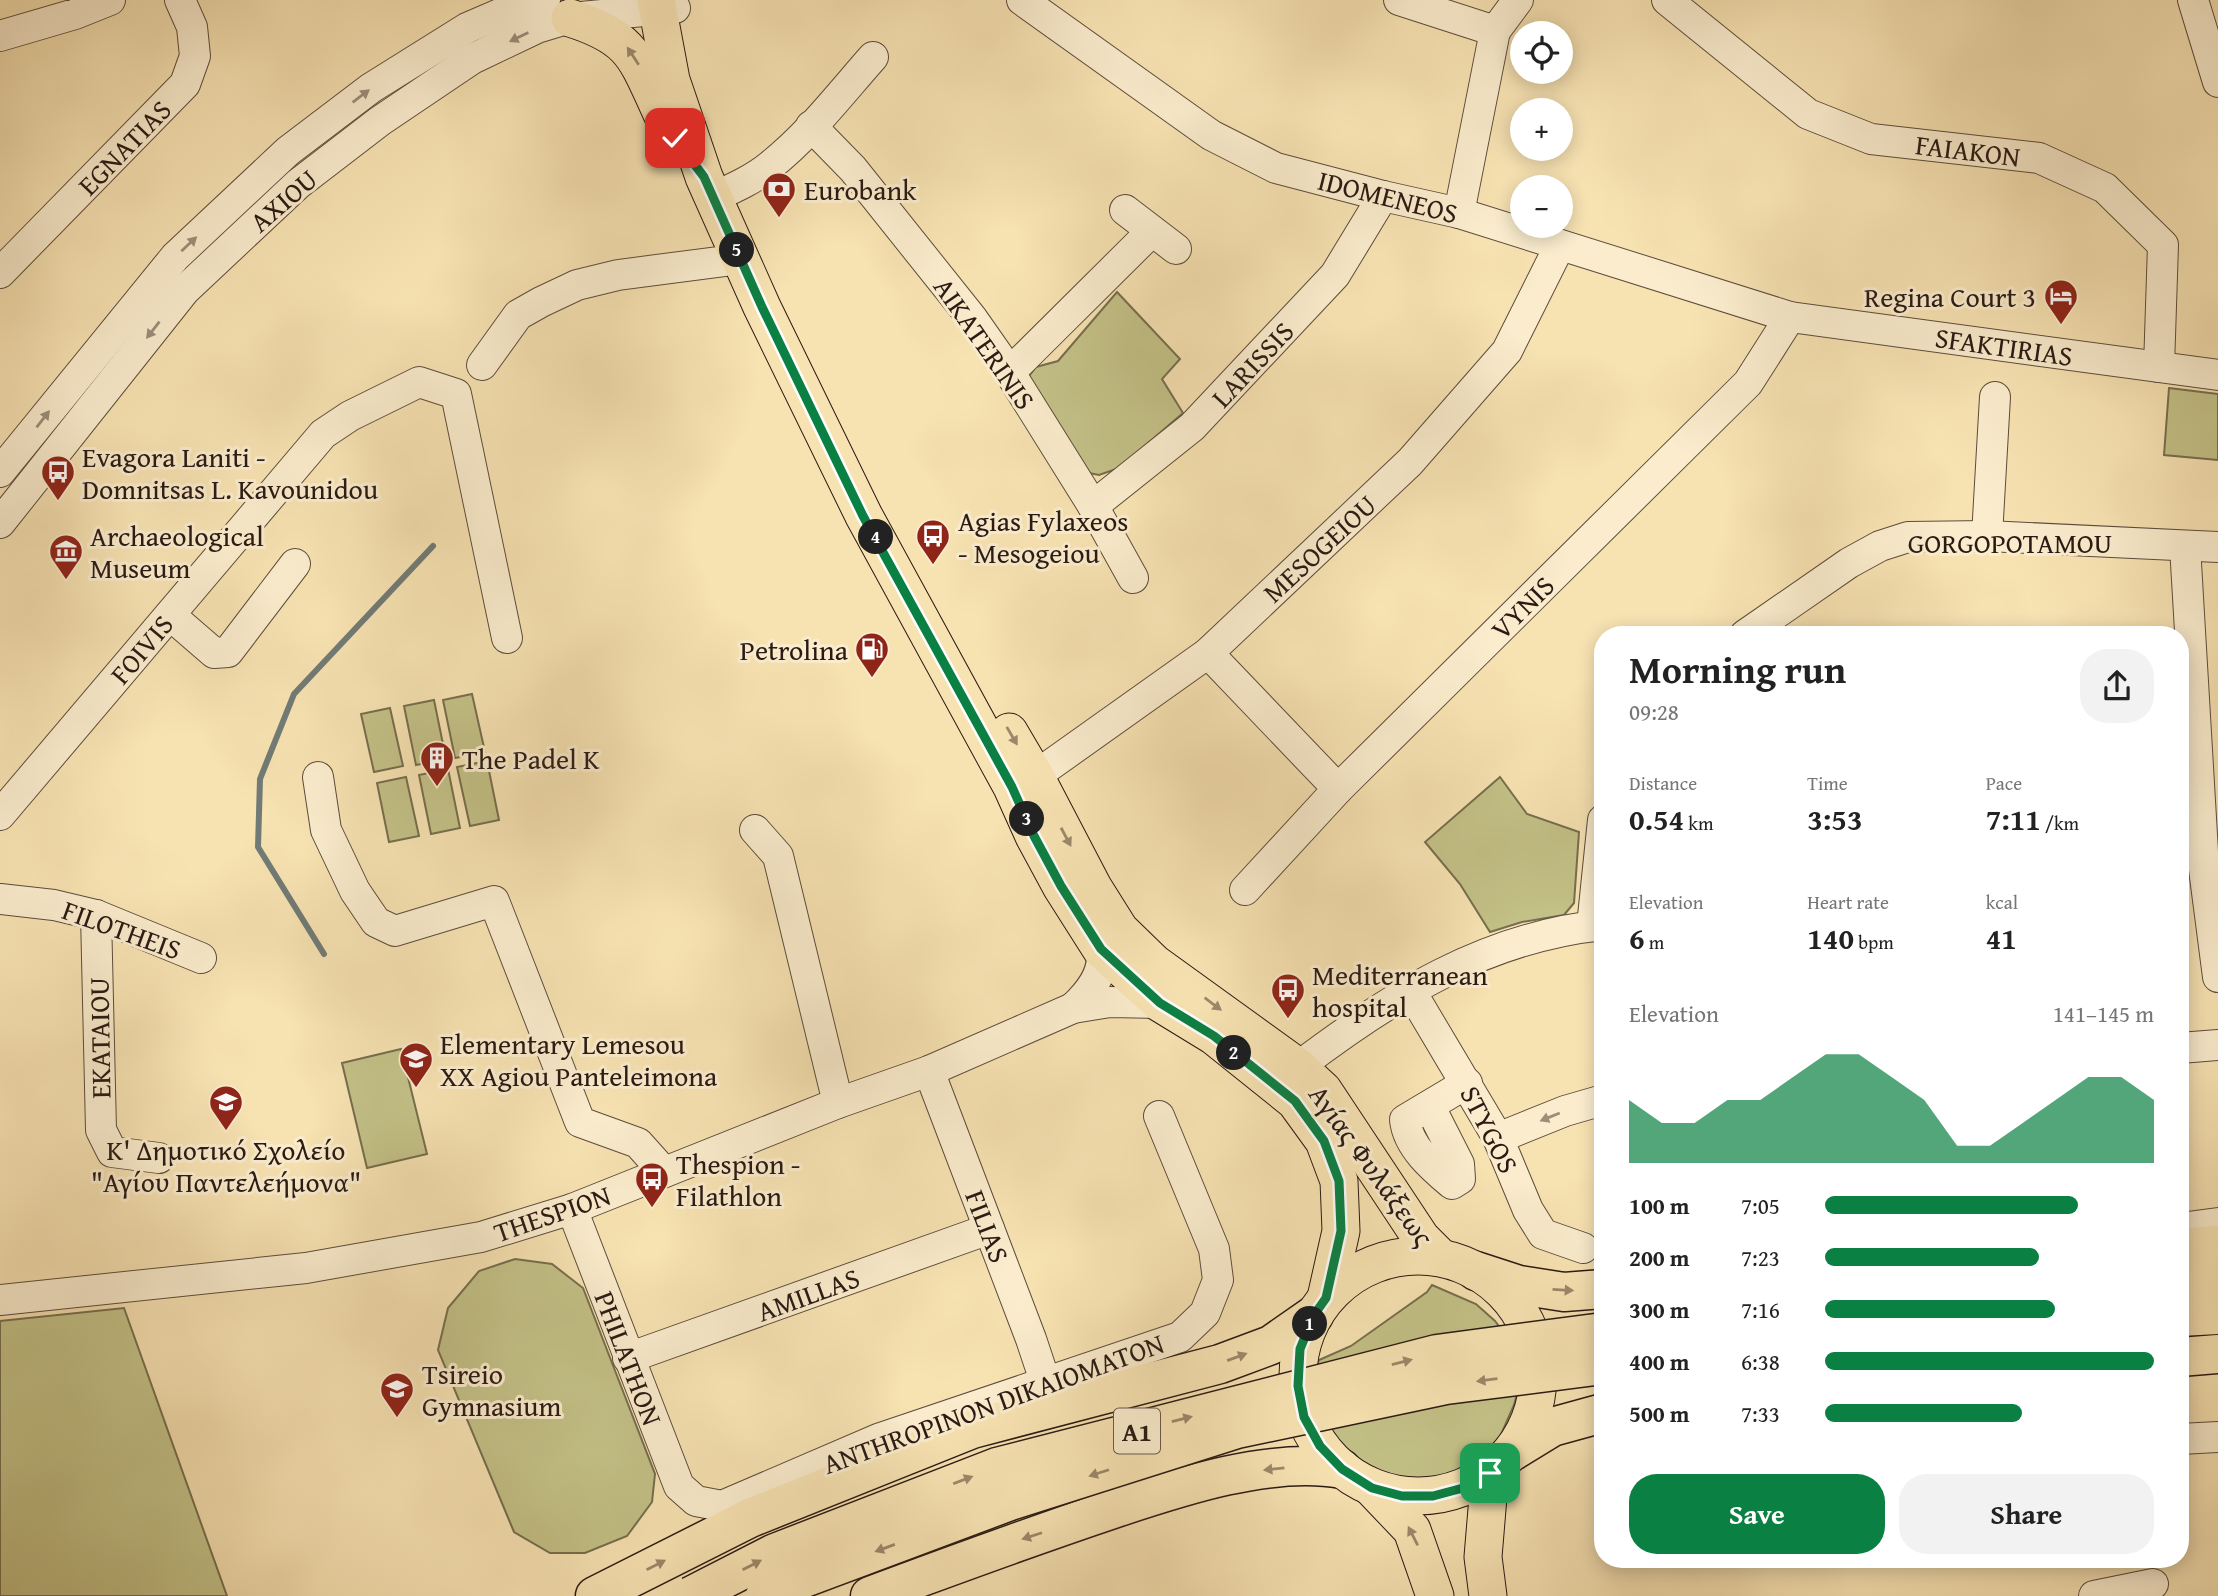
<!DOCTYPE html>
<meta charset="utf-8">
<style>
:root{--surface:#fff;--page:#f2f2f2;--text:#222;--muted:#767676;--accent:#0b8043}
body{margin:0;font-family:"Gentium Book Plus",serif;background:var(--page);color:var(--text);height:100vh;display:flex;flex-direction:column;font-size:26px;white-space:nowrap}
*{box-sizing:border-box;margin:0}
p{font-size:23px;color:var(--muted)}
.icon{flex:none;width:38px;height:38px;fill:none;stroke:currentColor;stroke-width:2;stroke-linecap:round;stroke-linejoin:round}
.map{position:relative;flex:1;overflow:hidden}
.drawer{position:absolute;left:1594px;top:626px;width:595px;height:942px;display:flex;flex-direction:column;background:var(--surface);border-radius:28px;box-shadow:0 4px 18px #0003}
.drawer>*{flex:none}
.tools{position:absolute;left:1510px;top:21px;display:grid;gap:14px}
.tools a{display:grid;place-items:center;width:63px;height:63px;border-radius:50%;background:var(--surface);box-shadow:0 4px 18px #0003;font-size:35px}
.pin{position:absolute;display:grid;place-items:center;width:60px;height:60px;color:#fff;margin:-30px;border-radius:14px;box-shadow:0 4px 10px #0006}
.km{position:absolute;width:35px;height:35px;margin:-18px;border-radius:50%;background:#222;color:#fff;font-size:19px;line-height:35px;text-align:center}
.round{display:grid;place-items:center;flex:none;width:74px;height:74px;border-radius:28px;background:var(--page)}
.summary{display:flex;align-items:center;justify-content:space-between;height:119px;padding:0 35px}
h1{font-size:38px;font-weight:800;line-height:52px}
.stats{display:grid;grid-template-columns:repeat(3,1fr);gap:10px;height:119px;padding:7px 35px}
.stats div{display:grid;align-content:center}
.stats b{font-size:30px;font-weight:800}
.stats small{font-size:19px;font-weight:400}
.stats p{font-size:19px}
.chart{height:196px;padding:14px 35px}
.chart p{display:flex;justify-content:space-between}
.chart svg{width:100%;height:126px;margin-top:7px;fill:var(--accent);opacity:.7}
.cta{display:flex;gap:14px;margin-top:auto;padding:14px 35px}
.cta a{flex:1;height:80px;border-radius:28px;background:var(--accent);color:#fff;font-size:28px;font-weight:800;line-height:80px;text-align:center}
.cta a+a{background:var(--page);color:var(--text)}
ul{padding:0 35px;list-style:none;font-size:23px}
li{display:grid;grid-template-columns:112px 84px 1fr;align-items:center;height:52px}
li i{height:18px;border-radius:9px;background:var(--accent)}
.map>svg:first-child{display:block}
.green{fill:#c3c187;stroke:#766e4e;stroke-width:2}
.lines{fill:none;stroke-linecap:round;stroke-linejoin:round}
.stream{stroke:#717b76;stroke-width:6}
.minor-casing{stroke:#5d4c3c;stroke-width:32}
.major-casing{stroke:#2a1a14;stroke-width:39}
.highway-casing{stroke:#2a1a14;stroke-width:41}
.minor{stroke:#faeccd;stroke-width:30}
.major{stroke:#f7e2b2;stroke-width:37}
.highway{stroke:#f7e2b2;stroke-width:38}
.highway-bridge-casing{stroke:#2a1a14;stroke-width:41;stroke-linecap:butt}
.highway-bridge{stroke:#f7e2b2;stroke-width:38}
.oneway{fill:#9c8e7a}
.oneway2{fill:#9b886b}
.route-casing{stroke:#fff;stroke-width:14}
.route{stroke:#0b8043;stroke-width:9}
.labels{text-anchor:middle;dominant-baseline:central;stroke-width:6;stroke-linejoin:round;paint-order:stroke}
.shield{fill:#faeccd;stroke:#68594c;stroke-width:2}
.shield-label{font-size:26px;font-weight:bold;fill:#2a1a14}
.street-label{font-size:28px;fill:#2a1a14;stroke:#faeccd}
.poi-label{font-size:28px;fill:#2a1a14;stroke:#faeccd;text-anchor:start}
</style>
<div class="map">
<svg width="2218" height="1596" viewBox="0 0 2218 1596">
<rect width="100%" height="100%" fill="#f7e2b2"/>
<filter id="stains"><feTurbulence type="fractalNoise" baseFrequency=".00286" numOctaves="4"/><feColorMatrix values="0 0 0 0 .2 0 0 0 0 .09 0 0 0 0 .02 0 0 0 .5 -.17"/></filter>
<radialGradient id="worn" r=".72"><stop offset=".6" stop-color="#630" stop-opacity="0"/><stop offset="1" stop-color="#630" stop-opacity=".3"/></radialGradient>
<g class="green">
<path d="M 1117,292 L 1180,359 L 1162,379 L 1183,413 L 1119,468 L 1099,475 L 1084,472 L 1029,376 L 1036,367 L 1058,361 Z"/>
<path d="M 2169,388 L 2218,394 L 2218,460 L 2164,455 Z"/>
<path d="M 472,694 L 485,752 L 455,758 L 443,700 Z"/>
<path d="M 434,700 L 446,759 L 416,765 L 404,706 Z"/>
<path d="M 390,708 L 403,766 L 374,772 L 361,714 Z"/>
<path d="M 487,761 L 499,820 L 470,826 L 457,767 Z"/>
<path d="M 448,769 L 460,828 L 431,834 L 419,775 Z"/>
<path d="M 406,777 L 419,836 L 389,842 L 377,783 Z"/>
<path d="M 1500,777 L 1527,814 L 1579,832 L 1574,903 L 1564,915 L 1522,922 L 1490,932 L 1460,884 L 1425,842 Z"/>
<path d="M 401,1049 L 427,1154 L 367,1168 L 342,1063 Z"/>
<path d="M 515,1259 L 552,1264 L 583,1288 L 655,1474 L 652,1502 L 627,1536 L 585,1553 L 550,1553 L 514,1532 L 438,1350 L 448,1308 L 479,1271 Z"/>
<path d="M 1432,1285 L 1476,1304 L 1495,1321 L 1510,1341 L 1518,1390 L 1514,1405 L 1499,1439 L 1468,1469 L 1448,1479 L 1429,1484 L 1403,1485 L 1371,1476 L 1351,1464 L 1318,1425 L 1313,1376 L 1319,1360 L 1351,1346 L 1427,1292 Z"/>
<path d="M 124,1308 L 227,1596 L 0,1596 L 0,1321 Z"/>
</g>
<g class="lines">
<path class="stream" d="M 324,954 L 258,847 L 260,779 L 294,694 L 433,546"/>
<g class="minor-casing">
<g id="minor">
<path d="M 1022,0 L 1211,135 L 1276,168 L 1383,196 L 1459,213 L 1790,317 L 2218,375"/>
<path d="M 1399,0 L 1495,31"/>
<path d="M 1667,0 L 1808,114 L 1871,139 L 2039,158 L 2105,188 L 2163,245 L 2159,367"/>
<path d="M 2193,0 L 2218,82"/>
<path d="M 0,36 L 75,14 L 110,0"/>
<path d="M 811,126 L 853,169 L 972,318 L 1005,365 L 1093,506 L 1133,578"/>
<path d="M 714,197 C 734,188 754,179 771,165 C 809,135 841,93 873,57"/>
<path d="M 1125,210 L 1176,249"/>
<path d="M 1459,213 L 1495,31 L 1518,0"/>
<path d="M 0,273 L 185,84 L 195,56 L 192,27 L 180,0"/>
<path d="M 482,365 L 518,315 L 541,302 L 577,285 L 618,275 L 741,259"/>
<path d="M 1010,372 L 1152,231"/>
<path d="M 0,472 L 175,257 L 288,151 L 371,88 L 467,28 L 518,6 L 545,0"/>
<path d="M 1093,506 L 1192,427 L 1335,275 L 1383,196"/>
<path d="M 0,523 L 185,290 L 298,184 L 380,121 L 472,59 L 537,28 L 570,18 L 675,8"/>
<path d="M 1987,536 L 1995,397"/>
<path d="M 2185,546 L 2204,869 L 2218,977"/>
<path d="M 170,615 L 214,653 L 228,652 L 295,564"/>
<path d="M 1745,635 L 1849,563 L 1880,546 L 1908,537 L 1987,536 L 2218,547"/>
<path d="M 1208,653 L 1338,789"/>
<path d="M 318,777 L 326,830 L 355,891 L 376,922 L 395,931 L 494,901 L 580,1122 L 638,1143 L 664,1172"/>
<path d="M 1016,785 L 1035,776 L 1208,653 L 1410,462 L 1507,351 L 1560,245"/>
<path d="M 0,815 L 323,434 L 350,416 L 419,382 L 456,394 L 507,638"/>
<path d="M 755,830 L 778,856 L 838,1103"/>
<path d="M 1245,890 L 1338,789 L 1748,383 L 1790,317"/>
<path d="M 0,899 L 54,905 L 96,915 L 201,958"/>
<path d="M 96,915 L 101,1130 L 112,1152 L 159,1158"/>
<path d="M 1592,926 L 1603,820"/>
<path d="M 1410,990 L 1498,1138 L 1528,1210 L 1543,1234 L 1583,1248"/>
<path d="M 1073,1008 C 1089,993 1106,973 1101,949"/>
<path d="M 2180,1048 L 2218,1045"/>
<path d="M 1298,1067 C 1390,997 1485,937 1603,925"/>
<path d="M 929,1071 L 1031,1339 L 1045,1381"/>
<path d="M 1430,1107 L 1459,1164 L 1460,1179 L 1452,1184 C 1433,1168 1408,1147 1405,1120 L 1467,1083"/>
<path d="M 1498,1138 L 1565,1111 L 1603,1100"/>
<path d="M 572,1209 L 679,1486 L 696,1501 L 722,1506 L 878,1439 L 1180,1337 L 1205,1313 L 1218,1280 L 1214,1249 L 1159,1116"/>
<path d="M 2180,1228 L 2218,1223"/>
<path d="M 0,1300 L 306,1268 L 481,1237 L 572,1209 L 838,1103 L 929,1071 L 1073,1008 L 1110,1002 L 1160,1003"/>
<path d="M 628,1358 L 989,1229"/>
<path d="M 2180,1439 L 2218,1437"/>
<path d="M 2094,1596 L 2153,1584"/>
</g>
</g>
<g class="major-casing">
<g id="major">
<path d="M 656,0 L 671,80 L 704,177 L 762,307 L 864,516 L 1012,787 L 1034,836 L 1061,886 L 1101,949 L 1160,1003 L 1214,1036 L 1295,1101 L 1324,1141 L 1339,1181 L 1341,1231 L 1326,1298"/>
<path d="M 570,18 C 634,38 636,58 663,116"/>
<path d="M 1009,732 L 1035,776 L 1093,887 L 1120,930 L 1154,963 L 1298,1067 L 1323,1090 L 1421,1238 L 1441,1258"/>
<circle cx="1418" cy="1376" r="120"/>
<path d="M 1372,1488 L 1412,1530 L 1435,1596"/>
<path d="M 1488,1596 L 1483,1557 L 1490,1473"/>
</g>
</g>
<g class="highway-casing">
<g id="highway">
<path d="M 2180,1248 L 2218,1245"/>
<path d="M 1476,1271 L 1519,1285 L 1564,1292 L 1603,1289"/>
<path d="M 2180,1284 L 2218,1281"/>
<path d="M 2180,1317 L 2218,1315"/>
<path d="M 2180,1357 L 2218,1354"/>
<path d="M 1513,1451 L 1552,1427 L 1603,1413"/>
<path d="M 595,1596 L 750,1518 L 972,1429 L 1220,1364 L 1271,1345 L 1314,1315"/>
<path d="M 870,1596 C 948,1567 1027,1538 1107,1511 C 1176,1488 1269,1456 1342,1469"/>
</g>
</g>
<use href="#minor" class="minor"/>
<use href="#major" class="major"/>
<use href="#highway" class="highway"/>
<g class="highway-bridge-casing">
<g id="highway-bridge">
<path d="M 691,1596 L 775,1553 L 997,1467 L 1437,1354 L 1603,1332"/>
<path d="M 765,1596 L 791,1583 L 1010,1501 L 1237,1429 L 1446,1385 L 1603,1365"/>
</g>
</g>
<use href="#highway-bridge" class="highway-bridge"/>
</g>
<defs><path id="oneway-solid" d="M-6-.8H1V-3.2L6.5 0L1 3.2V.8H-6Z" transform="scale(1.75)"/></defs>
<g class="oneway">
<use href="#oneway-solid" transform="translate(519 37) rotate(154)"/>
<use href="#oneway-solid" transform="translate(361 96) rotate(-37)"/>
<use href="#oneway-solid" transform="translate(189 244) rotate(-43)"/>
<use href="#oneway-solid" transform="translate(153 330) rotate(128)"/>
<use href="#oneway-solid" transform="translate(43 419) rotate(-52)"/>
<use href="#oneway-solid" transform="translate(1550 1117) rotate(158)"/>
</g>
<g class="oneway2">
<use href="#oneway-solid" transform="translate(633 56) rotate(-123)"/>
<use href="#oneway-solid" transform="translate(1012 736) rotate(60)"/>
<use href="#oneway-solid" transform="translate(1066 837) rotate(62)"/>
<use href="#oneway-solid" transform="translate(1213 1004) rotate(37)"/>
<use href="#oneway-solid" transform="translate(1563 1290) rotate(3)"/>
<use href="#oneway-solid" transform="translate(1237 1357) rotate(-20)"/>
<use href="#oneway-solid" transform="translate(1402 1362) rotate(-14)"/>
<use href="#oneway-solid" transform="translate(1487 1380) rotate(173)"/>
<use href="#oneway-solid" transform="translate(1182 1419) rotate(-14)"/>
<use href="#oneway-solid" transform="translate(1274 1469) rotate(174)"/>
<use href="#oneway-solid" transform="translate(1099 1473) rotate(162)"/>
<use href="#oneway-solid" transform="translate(963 1480) rotate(-21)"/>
<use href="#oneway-solid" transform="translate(1032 1536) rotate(162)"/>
<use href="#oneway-solid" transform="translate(1413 1536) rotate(-117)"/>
<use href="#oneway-solid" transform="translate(885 1548) rotate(160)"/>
<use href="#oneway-solid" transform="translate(656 1565) rotate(-27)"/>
<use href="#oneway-solid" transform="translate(752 1565) rotate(-27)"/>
</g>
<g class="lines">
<g class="route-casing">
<path id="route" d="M 675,138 L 704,177 L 762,307 L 863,516 L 1012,787 L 1034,836 L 1061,886 L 1101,949 L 1160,1003 L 1214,1036 L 1295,1101 L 1324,1141 L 1339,1181 L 1341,1231 L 1326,1298 L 1314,1315 L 1300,1349 L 1298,1386 L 1304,1417 L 1320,1446 L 1342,1469 L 1372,1488 L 1402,1496 L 1433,1496 L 1463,1488 L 1490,1473"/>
</g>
<use href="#route" class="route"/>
</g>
<defs>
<g id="bank-pin" transform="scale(1.75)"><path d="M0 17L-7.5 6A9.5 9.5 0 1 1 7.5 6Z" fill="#8f2418" stroke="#faeccd"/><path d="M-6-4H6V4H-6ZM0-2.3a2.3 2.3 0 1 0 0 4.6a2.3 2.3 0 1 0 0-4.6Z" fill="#fff"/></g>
<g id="hotel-pin" transform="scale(1.75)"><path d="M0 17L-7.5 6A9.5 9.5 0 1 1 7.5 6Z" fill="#8f2418" stroke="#faeccd"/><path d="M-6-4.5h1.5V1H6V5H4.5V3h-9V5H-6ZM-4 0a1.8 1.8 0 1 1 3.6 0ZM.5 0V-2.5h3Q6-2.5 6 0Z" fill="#fff"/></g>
<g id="bus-pin" transform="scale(1.75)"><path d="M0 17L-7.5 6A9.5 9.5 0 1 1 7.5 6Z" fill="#8f2418" stroke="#faeccd"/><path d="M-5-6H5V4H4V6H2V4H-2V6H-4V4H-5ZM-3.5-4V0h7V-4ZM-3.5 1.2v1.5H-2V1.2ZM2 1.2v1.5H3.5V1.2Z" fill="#fff"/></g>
<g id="museum-pin" transform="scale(1.75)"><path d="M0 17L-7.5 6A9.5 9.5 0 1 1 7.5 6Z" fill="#8f2418" stroke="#faeccd"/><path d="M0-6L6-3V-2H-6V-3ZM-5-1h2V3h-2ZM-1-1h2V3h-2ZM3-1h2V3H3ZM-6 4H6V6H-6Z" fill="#fff"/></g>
<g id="fuel-pin" transform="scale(1.75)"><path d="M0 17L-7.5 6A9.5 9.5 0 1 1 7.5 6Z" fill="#8f2418" stroke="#faeccd"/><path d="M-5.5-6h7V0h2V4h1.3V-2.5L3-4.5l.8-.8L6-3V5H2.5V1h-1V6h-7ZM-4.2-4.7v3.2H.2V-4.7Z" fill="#fff"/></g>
<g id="building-pin" transform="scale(1.75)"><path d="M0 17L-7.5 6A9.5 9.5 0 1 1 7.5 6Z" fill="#8f2418" stroke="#faeccd"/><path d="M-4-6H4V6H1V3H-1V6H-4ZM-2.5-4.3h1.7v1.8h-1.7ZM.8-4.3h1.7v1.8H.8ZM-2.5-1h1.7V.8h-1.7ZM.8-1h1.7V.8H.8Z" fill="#fff"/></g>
<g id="school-pin" transform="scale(1.75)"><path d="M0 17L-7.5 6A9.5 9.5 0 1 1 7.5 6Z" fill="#8f2418" stroke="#faeccd"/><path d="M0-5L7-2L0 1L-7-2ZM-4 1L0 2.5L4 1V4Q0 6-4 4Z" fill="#fff"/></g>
</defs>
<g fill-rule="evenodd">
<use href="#bank-pin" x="779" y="189"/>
<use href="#hotel-pin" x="2061" y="296"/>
<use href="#bus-pin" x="58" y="472"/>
<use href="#bus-pin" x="933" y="536"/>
<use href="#museum-pin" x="66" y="551"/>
<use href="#fuel-pin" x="872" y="649"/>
<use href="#building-pin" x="437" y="758"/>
<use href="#bus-pin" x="1288" y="990"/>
<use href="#school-pin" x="416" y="1059"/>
<use href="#school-pin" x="226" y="1102"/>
<use href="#bus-pin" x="652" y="1179"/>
<use href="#school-pin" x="397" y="1389"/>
</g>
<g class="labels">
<rect class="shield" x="1114" y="1408.5" width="46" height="45" rx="5"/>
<g class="shield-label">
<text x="1137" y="1431">A1</text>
</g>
<g class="street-label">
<text transform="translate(124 147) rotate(-46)">EGNATIAS</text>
<text transform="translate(1968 150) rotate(7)">FAIAKON</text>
<text transform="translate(1388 196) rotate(14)">IDOMENEOS</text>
<text transform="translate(283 200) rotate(-41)">AXIOU</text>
<text transform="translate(985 343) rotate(55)">AIKATERINIS</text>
<text transform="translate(2004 346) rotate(8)">SFAKTIRIAS</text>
<text transform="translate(1252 364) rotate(-47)">LARISSIS</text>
<text x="2010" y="542">GORGOPOTAMOU</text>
<text transform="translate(1319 548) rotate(-43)">MESOGEIOU</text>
<text transform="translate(1522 607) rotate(-45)">VYNIS</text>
<text transform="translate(141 649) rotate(-50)">FOIVIS</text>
<text transform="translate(122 929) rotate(20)">FILOTHEIS</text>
<text transform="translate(99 1038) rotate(-91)">EKATAIOU</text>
<text transform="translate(1490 1129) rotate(63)">STYGOS</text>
<text transform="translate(1372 1165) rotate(54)">Αγίας Φυλάξεως</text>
<text transform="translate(552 1213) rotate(-19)">THESPION</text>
<text transform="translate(988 1226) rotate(69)">FILIAS</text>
<text transform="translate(808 1294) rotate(-20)">AMILLAS</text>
<text transform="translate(629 1358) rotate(69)">PHILATHON</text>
<text transform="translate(993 1403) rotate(-20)">ANTHROPINON DIKAIOMATON</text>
</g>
<g class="poi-label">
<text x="804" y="189">Eurobank</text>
<text x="2036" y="296" text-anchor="end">Regina Court 3</text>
<text x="82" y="456">Evagora Laniti -<tspan x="82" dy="32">Domnitsas L. Kavounidou</tspan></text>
<text x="958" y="520">Agias Fylaxeos<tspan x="958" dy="32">- Mesogeiou</tspan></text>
<text x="90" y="535">Archaeological<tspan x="90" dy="32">Museum</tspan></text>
<text x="848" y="649" text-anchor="end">Petrolina</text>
<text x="462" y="758">The Padel K</text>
<text x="1312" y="974">Mediterranean<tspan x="1312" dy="32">hospital</tspan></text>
<text x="440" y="1043">Elementary Lemesou<tspan x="440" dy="32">XX Agiou Panteleimona</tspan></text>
<text x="226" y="1149" text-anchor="middle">Κ' Δημοτικό Σχολείο<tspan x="226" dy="32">"Αγίου Παντελεήμονα"</tspan></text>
<text x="676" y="1163">Thespion -<tspan x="676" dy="32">Filathlon</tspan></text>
<text x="422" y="1373">Tsireio<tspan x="422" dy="32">Gymnasium</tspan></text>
</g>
</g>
<rect width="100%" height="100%" filter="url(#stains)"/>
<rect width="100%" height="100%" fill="url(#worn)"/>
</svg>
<div class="tools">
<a><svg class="icon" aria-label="locate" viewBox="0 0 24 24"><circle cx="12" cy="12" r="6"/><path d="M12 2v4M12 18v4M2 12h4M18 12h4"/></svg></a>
<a>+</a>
<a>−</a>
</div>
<div class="pin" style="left:1490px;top:1473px;background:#1e9e55"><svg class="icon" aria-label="arrive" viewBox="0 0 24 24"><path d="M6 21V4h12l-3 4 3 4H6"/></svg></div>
<div class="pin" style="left:675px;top:138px;background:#d93025"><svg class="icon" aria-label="check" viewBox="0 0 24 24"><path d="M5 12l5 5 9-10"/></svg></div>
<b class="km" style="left:1310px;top:1324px">1</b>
<b class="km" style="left:1234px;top:1053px">2</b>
<b class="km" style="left:1027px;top:819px">3</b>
<b class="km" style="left:876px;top:537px">4</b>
<b class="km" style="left:737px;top:250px">5</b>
<section class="drawer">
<div class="summary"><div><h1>Morning run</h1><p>09:28</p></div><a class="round"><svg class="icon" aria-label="share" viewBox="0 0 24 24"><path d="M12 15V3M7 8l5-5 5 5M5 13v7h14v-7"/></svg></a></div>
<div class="stats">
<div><p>Distance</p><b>0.54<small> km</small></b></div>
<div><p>Time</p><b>3:53</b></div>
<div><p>Pace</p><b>7:11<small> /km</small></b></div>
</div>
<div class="stats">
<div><p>Elevation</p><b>6<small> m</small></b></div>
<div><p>Heart rate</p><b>140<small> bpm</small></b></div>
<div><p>kcal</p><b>41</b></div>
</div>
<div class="chart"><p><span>Elevation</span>141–145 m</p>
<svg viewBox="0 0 160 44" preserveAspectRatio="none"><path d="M0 44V22L10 30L20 30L30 22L40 22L50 14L60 6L70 6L80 14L90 22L100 38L110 38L120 30L130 22L140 14L150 14L160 22V44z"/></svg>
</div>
<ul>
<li><b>100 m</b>7:05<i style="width:77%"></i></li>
<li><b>200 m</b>7:23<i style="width:65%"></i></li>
<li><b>300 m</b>7:16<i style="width:70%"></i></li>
<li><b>400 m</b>6:38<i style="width:100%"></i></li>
<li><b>500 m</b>7:33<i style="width:60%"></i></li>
</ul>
<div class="cta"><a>Save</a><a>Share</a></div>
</section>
</div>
